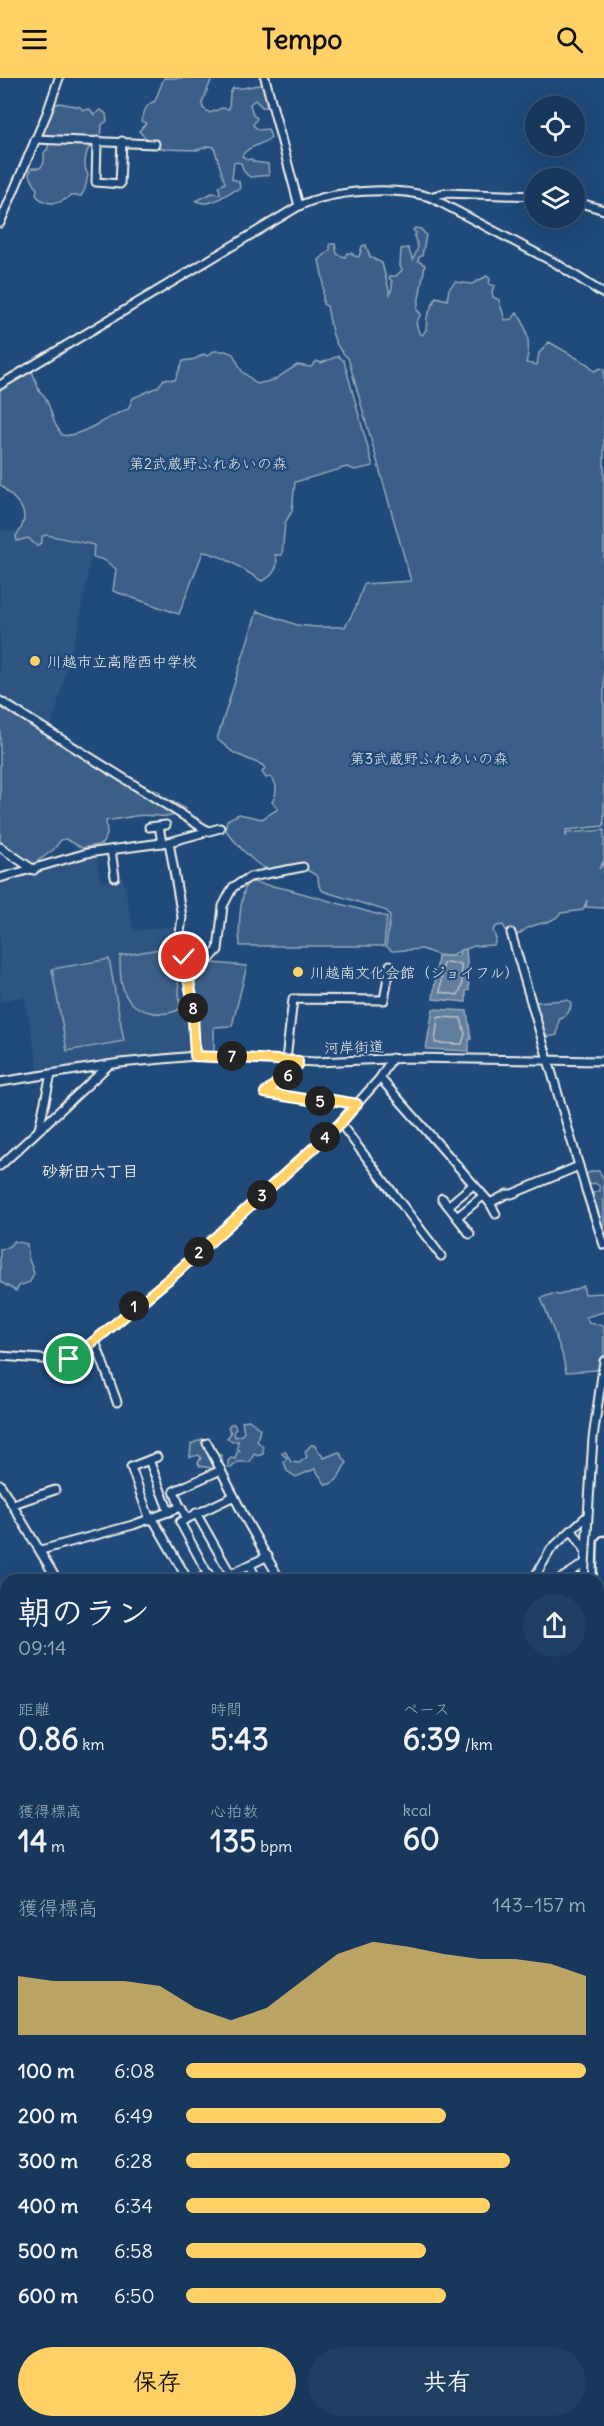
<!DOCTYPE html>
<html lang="ja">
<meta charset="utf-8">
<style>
:root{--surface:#17385c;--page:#203f62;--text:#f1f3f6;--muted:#9eacbb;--line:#365272;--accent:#ffd166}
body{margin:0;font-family:Delius,"Klee One",sans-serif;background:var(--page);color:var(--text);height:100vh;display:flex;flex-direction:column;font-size:22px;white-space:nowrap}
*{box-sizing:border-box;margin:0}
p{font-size:20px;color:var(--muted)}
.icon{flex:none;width:33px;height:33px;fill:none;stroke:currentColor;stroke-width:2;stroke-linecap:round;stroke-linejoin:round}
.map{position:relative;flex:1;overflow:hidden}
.sheet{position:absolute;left:0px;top:1496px;width:604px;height:854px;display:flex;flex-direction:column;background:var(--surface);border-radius:18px 18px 0 0;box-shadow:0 6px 24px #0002,0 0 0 2px var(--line)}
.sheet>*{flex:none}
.buttons{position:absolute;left:525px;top:18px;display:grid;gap:12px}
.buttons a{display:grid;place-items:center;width:60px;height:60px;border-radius:50%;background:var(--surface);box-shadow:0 6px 24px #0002,0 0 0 2px var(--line);font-size:30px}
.pin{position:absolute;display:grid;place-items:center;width:51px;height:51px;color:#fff;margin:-26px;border:3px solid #fff;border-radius:50%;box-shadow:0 2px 6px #0007}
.km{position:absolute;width:30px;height:30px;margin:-15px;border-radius:50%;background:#222;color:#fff;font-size:16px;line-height:30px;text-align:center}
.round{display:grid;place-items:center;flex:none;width:63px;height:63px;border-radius:32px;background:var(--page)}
.head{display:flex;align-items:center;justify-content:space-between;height:102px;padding:0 18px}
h1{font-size:33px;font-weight:700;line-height:45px}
.stats{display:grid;grid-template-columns:repeat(3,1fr);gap:9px;height:102px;padding:6px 18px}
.stats div{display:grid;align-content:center}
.stats b{font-size:30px;font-weight:700}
.stats small{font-size:16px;font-weight:400}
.stats p{font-size:16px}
.chart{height:168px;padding:12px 18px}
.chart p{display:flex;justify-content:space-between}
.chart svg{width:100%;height:108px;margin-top:6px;fill:var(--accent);opacity:.7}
.button{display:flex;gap:12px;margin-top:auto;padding:12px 18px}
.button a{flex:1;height:69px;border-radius:36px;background:var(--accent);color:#111;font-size:24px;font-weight:700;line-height:69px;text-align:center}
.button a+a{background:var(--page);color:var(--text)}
ul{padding:0 18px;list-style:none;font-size:20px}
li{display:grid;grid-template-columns:96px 72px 1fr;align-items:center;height:45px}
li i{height:15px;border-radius:8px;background:var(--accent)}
header{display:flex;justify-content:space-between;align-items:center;height:78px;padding:0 18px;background:var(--accent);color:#111;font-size:27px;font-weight:700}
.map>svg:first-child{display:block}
.built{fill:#2d5581}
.green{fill:#3a5f88;stroke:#97a8b8;stroke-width:1.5}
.water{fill:#627e9d;stroke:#9cacbb;stroke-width:1.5}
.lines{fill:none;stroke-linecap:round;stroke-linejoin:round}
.shore{stroke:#bac3ca;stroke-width:1.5}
.stream{stroke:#9cacbb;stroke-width:1.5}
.river{stroke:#627e9d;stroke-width:10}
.minor-casing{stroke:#f4f1e8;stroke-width:11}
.major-casing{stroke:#f4f1e8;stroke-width:14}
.highway-casing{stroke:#f4f1e8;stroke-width:15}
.minor{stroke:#1f4a7a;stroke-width:7}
.major{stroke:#1f4a7a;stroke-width:9}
.highway{stroke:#1f4a7a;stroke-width:10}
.highway-bridge-casing{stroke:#f4f1e8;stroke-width:15;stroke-linecap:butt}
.highway-bridge{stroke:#1f4a7a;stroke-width:10}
.route-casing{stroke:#fff;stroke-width:12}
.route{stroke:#ffd166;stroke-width:8}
.poi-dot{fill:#ffd166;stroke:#1f4a7a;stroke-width:2}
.labels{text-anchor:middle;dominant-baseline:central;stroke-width:4.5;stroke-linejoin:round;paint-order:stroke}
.park-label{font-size:15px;fill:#e1e2de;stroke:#1f4a7a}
.poi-label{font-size:15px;fill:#f4f1e8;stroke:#1f4a7a;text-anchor:start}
.street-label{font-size:15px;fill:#f4f1e8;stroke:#1f4a7a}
.neighbourhood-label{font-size:16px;font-weight:bold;fill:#f4f1e8;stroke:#1f4a7a}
</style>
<header><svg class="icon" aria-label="menu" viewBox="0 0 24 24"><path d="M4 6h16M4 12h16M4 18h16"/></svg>Tempo<svg class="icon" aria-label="search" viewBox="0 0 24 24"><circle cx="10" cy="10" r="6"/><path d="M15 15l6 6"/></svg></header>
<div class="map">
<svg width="604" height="2348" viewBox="0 0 604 2348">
<rect width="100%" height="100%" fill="#1f4a7a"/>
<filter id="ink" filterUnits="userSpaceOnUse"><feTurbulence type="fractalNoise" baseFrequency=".0167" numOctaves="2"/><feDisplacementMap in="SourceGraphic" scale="12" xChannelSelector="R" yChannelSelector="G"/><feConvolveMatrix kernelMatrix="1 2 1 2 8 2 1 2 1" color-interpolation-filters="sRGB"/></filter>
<g filter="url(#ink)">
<g class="built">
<path d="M 0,453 L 18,453 L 93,468 L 78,550 L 51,651 L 0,620 Z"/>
<path d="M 96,777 L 101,804 L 123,800 L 134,853 L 179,848 L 191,924 L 191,973 L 39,993 L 24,918 L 0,924 L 0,802 Z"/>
<path d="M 0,2022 L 4,2051 L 6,2051 L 6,2150 L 1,2151 Z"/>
</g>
<g class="green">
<path d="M 164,0 L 212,0 L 202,25 L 203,30 L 210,35 L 222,30 L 229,31 L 230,15 L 233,10 C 244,12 252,6 263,7 L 268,29 L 262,29 L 255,22 L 250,26 L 253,37 L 257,40 L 253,47 L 259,52 L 268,51 L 271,59 C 262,68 248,67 242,78 L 247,82 L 251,81 L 254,84 L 268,86 L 269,97 L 250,99 C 243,94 243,91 241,85 L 234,84 L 232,101 L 239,103 L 240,111 C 226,112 215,131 196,123 L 212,115 L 220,116 L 219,108 L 225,105 L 214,69 L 209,68 L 197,72 L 164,71 L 153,68 L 139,53 L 146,45 L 141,43 C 145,34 145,26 155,23 Z"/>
<path d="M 59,25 L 80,29 L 83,32 L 90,31 L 94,37 L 101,32 L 106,36 L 107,43 L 102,47 L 101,62 L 94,69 L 90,68 C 85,76 83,89 88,97 L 85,111 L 81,118 L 70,118 C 60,127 45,128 36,117 L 37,111 L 29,96 L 32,90 L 40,90 L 44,85 L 44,75 L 48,70 L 48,65 L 42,58 L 53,28 Z"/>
<path d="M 415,150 L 421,151 L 426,157 L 422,178 L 419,179 L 418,183 L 425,187 L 417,232 L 421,236 L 416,245 L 419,255 L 422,257 L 426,252 L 427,239 L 436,219 L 447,222 L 449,211 L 455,204 L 472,206 L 487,198 L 490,201 L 489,206 L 495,208 L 492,213 L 493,219 L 499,222 L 505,242 L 512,241 L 517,235 C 528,248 531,269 526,285 L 537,287 L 539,275 L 549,264 L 589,287 L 594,293 L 601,290 L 604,292 L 604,748 L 566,752 L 566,759 L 567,755 L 604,752 L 604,783 L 599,791 L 604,785 L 604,830 L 586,829 L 587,822 L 583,832 L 561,835 C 550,848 538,843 526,851 C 520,855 519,858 510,859 L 503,847 L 497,848 L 493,852 L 496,861 L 494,867 L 474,868 L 448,878 L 438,877 L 422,871 L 392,873 L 386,868 L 390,839 L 387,833 L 323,813 L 319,808 L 318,799 C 292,779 283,797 265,790 C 254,786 232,761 225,751 L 227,742 L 239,736 L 262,741 L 278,731 L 272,724 C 277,716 278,706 271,699 L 266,700 L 262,694 L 265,690 L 262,687 L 234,675 L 217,661 L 257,533 L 297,547 L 316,549 L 345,549 L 356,529 L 364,506 L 411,503 L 348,280 C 331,266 331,247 327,228 L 323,226 L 323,201 L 319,182 L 330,172 L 330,166 L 335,166 L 337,176 L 345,179 L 347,175 L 352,175 L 354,178 L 359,179 L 362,168 L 366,167 L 370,179 L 382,185 L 390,216 L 392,210 L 392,203 L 389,200 L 390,198 L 396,198 L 402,192 L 400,188 L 401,171 L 408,170 L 413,182 L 418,169 L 414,158 L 416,155 L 413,152 Z"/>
<path d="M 214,273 L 226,273 L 233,276 L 242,293 L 257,306 L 274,302 L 297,287 L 311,289 L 317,283 L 321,285 L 338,278 L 344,283 L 373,388 L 355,392 L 347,389 L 295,404 L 292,433 L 285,445 L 282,477 L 275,477 C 281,488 272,499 262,503 C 243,492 225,477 203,474 L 179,536 L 113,513 L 116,491 L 104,482 L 93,479 L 94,467 L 47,457 L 42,458 L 42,464 L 37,468 L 28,460 L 17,463 L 16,458 C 36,432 14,423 0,406 L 0,311 L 21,297 L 32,293 L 40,315 L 44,317 L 49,328 L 55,346 L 62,357 C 79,361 111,336 128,331 L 133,320 L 158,309 L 164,301 L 175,302 L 183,283 L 195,281 L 204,276 L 207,278 Z"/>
<path d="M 0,621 L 128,701 C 140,704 149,711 160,714 L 160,717 L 186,731 C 172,745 151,734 135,738 C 125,740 116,741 106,743 L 107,757 L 102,766 L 82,770 L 66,761 L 61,762 L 53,772 L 31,788 L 0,766 Z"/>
<path d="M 247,803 L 287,811 L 387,839 L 384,868 L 240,868 C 238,846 240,824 247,803 Z"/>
<path d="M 165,870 C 179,886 179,910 180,931 C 163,940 134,935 125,916 C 120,905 120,890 120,878 Z"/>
<path d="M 109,881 L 124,963 L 67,973 L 52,891 Z"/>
<path d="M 212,885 L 247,888 L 232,948 L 214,949 L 214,975 L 198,974 L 193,904 Z"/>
<path d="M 567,922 L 571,924 C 572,932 566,939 559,942 L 557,957 L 548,959 L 542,955 L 535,924 Z"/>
<path d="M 593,1093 L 599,1093 L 604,1101 L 604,1152 L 601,1151 L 590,1116 L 600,1113 L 600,1109 L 595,1105 L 586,1108 L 584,1097 Z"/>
<path d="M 14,1163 L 27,1166 L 28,1179 L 34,1195 L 30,1204 L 19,1208 L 16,1213 L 0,1204 L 0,1171 L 7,1170 Z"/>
<path d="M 583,1208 L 585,1216 L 604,1215 L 604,1234 L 586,1239 L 589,1245 L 604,1248 L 604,1296 L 597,1292 L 566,1294 L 562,1275 L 541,1220 L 552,1216 L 560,1217 Z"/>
<path d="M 249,1342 L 260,1351 L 257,1363 L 263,1369 L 263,1376 L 258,1378 L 254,1376 L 250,1384 L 238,1384 L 231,1390 L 228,1388 L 228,1383 L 231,1380 L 235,1381 L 237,1374 L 240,1373 L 237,1370 L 238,1363 L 232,1364 L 227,1360 L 231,1355 L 228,1349 L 231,1346 L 234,1346 L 236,1350 L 234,1354 L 235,1359 L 242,1357 L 244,1354 L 242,1343 Z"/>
<path d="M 202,1361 L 202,1365 L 210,1367 L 216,1377 L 222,1377 L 222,1386 L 215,1391 L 200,1388 L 198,1385 L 201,1380 L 199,1377 L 190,1379 L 191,1366 Z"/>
<path d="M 311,1367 L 314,1367 L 324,1380 L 339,1374 L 347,1385 C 338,1393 343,1403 326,1407 L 315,1391 L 296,1399 L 287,1393 L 284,1384 L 287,1380 L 282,1376 L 283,1374 L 285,1373 L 291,1384 L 299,1385 L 307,1379 L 305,1374 Z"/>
</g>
<g class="water">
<path d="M 466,871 L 469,912 L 466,913 L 466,924 L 433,921 L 438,878 L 459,878 L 460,872 Z"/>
<path d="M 433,931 L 467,933 L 471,961 L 469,962 L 469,973 L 426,971 Z"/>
</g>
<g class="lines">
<g class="shore">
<path d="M 446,884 L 461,886 L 462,908 L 458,917 L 440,914 L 443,886 Z"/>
<path d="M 438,939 L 461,940 L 465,956 L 462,966 L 435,965 Z"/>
</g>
<path class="stream" d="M 0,2152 L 6,2151"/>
<path class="river" d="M 0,1995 L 6,1994"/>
<g class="minor-casing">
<g id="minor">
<path d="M 265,0 L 299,128"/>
<path d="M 35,61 L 155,66"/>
<path d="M 97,63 L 96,104 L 120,106 L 122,63"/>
<path d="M 430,119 L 444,115 L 536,118"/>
<path d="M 574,123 L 604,132"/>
<path d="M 0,145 L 47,35 L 59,0"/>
<path d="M 0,307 L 299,128 C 332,112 395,108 430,119 L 557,186 L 604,216"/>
<path d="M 0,623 L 208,753"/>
<path d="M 159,748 L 162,765"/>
<path d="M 149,749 L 166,747"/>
<path d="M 169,764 L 182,839 L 179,863 L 192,919 L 195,978"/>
<path d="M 0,769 L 34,792"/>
<path d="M 111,772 L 115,799"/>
<path d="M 0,800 L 87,775 L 169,764 L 220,750"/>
<path d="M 511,855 L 586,1112 L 604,1167"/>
<path d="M 189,903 L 218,872 L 223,828 L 233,809 L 250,799 L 303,789"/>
<path d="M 286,982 L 293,921 L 384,922 L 390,887"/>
<path d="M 380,1000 L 490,1125 L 496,1136"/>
<path d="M 0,1004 L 120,985 L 195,978 L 316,984 L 411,980 L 604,983"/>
<path d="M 265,1015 L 330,1025 L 332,1022 L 357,1026"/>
<path d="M 265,1015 L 298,987 L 298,983"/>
<path d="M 340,1045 L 441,1178"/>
<path d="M 39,1051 L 51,996"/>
<path d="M 0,1088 L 109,987"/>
<path d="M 442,1120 L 470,1156"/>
<path d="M 490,1125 L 507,1116 L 512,1116 L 579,1088"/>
<path d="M 448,1128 L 473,1107"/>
<path d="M 457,1139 L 483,1118"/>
<path d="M 95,1263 L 117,1324"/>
<path d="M 0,1278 L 56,1282 L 77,1278 L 175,1196 L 340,1045 L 380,1000 L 392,980"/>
<path d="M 207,1365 L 245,1440 L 280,1502"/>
<path d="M 149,1382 L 169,1434"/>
<path d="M 0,1406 L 57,1502"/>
<path d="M 13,1426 L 55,1412"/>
<path d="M 180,1429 L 174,1413 L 221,1392"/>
<path d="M 196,1435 L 234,1502"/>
<path d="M 153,1441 L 188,1502"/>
<path d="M 150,1442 L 131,1389 L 157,1379"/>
<path d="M 572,1452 L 585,1472"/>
<path d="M 41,1472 L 133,1447 L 181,1429 L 186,1439"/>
<path d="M 250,1487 L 257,1502"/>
<path d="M 231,1496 L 268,1478"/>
<path d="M 198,1502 L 208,1495"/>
<path d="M 211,1502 L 180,1444 L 234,1418"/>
<path d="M 533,1502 L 551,1471 L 587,1438"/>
<path d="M 559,1502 L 585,1485"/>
<path d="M 584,1502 L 593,1360 L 604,1283"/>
<path d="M 0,1861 L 6,1855"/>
<path d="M 0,1904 L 6,1910"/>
<path d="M 598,2201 L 604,2200"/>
<path d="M 598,2207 L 604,2205"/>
<path d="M 0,2210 L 6,2211"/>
<path d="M 598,2212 L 604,2211"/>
<path d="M 598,2314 L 604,2314"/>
<path d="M 528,2343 L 529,2348"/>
<path d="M 261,2348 L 261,2343"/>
</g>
</g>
<g class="major-casing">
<g id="major">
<path d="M 598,1715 L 604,1710"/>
<path d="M 0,1970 L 6,1969"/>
<path d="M 598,1995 L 604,1994"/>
<path d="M 0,2188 L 6,2184"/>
</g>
</g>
<g class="highway-casing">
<path id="highway" d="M 602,1526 L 604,1464"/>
</g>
<use href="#minor" class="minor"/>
<use href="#major" class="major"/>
<use href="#highway" class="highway"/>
<g class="highway-bridge-casing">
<path id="highway-bridge" d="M 602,1526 L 604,1609"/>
</g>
<use href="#highway-bridge" class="highway-bridge"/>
</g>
</g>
<g class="lines" filter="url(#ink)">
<g class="route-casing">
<path id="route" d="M 69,1281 L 76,1278 L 175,1196 L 340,1046 L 357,1026 L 332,1022 L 330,1025 L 265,1015 L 298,987 L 298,983 L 195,978 L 192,919 L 184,879"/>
</g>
<use href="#route" class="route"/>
</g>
<g class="poi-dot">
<circle cx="35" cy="583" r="6"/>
<circle cx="298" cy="894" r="6"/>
</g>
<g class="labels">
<g class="park-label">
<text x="208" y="385">第2武蔵野ふれあいの森</text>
<text x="429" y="680">第3武蔵野ふれあいの森</text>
</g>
<g class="poi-label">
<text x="47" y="583">川越市立高階西中学校</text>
<text x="310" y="894">川越南文化会館（ジョイフル）</text>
</g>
<g class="street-label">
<text transform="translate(354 969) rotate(-2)">河岸街道</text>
</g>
<g class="neighbourhood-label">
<text x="90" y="1093">砂新田六丁目</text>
</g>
</g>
</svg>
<div class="buttons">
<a><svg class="icon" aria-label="locate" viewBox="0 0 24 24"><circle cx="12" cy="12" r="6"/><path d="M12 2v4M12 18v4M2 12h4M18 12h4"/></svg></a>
<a><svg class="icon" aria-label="layers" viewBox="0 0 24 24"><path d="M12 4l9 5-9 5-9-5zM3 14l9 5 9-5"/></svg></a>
</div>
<div class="pin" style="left:69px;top:1281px;background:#1e9e55"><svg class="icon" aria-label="arrive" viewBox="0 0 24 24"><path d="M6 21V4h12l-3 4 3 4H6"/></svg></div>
<div class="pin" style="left:184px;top:879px;background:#d93025"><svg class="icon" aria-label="check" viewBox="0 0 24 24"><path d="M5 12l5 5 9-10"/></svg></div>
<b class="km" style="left:134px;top:1228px">1</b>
<b class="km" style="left:199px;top:1174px">2</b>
<b class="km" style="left:262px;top:1117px">3</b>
<b class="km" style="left:325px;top:1059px">4</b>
<b class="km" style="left:320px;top:1023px">5</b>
<b class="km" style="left:288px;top:997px">6</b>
<b class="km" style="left:232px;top:978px">7</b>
<b class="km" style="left:193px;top:930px">8</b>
<section class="sheet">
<div class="head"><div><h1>朝のラン</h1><p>09:14</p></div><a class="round"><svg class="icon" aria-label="share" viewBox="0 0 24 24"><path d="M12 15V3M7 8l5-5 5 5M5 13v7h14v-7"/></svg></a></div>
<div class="stats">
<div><p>距離</p><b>0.86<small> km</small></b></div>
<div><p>時間</p><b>5:43</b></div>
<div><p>ペース</p><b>6:39<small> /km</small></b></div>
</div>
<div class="stats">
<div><p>獲得標高</p><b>14<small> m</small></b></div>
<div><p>心拍数</p><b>135<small> bpm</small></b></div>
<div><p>kcal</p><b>60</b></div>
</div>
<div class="chart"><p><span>獲得標高</span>143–157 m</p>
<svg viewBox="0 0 160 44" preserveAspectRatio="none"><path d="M0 44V20L10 22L20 22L30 22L40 24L50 33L60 38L70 33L80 22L90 11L100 6L110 8L120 11L130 13L140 13L150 15L160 20V44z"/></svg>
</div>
<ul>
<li><b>100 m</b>6:08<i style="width:100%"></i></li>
<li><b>200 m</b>6:49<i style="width:65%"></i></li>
<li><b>300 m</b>6:28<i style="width:81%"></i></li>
<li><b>400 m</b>6:34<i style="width:76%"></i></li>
<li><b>500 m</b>6:58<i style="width:60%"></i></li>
<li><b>600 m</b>6:50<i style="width:65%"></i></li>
</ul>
<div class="button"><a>保存</a><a>共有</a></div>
</section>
</div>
